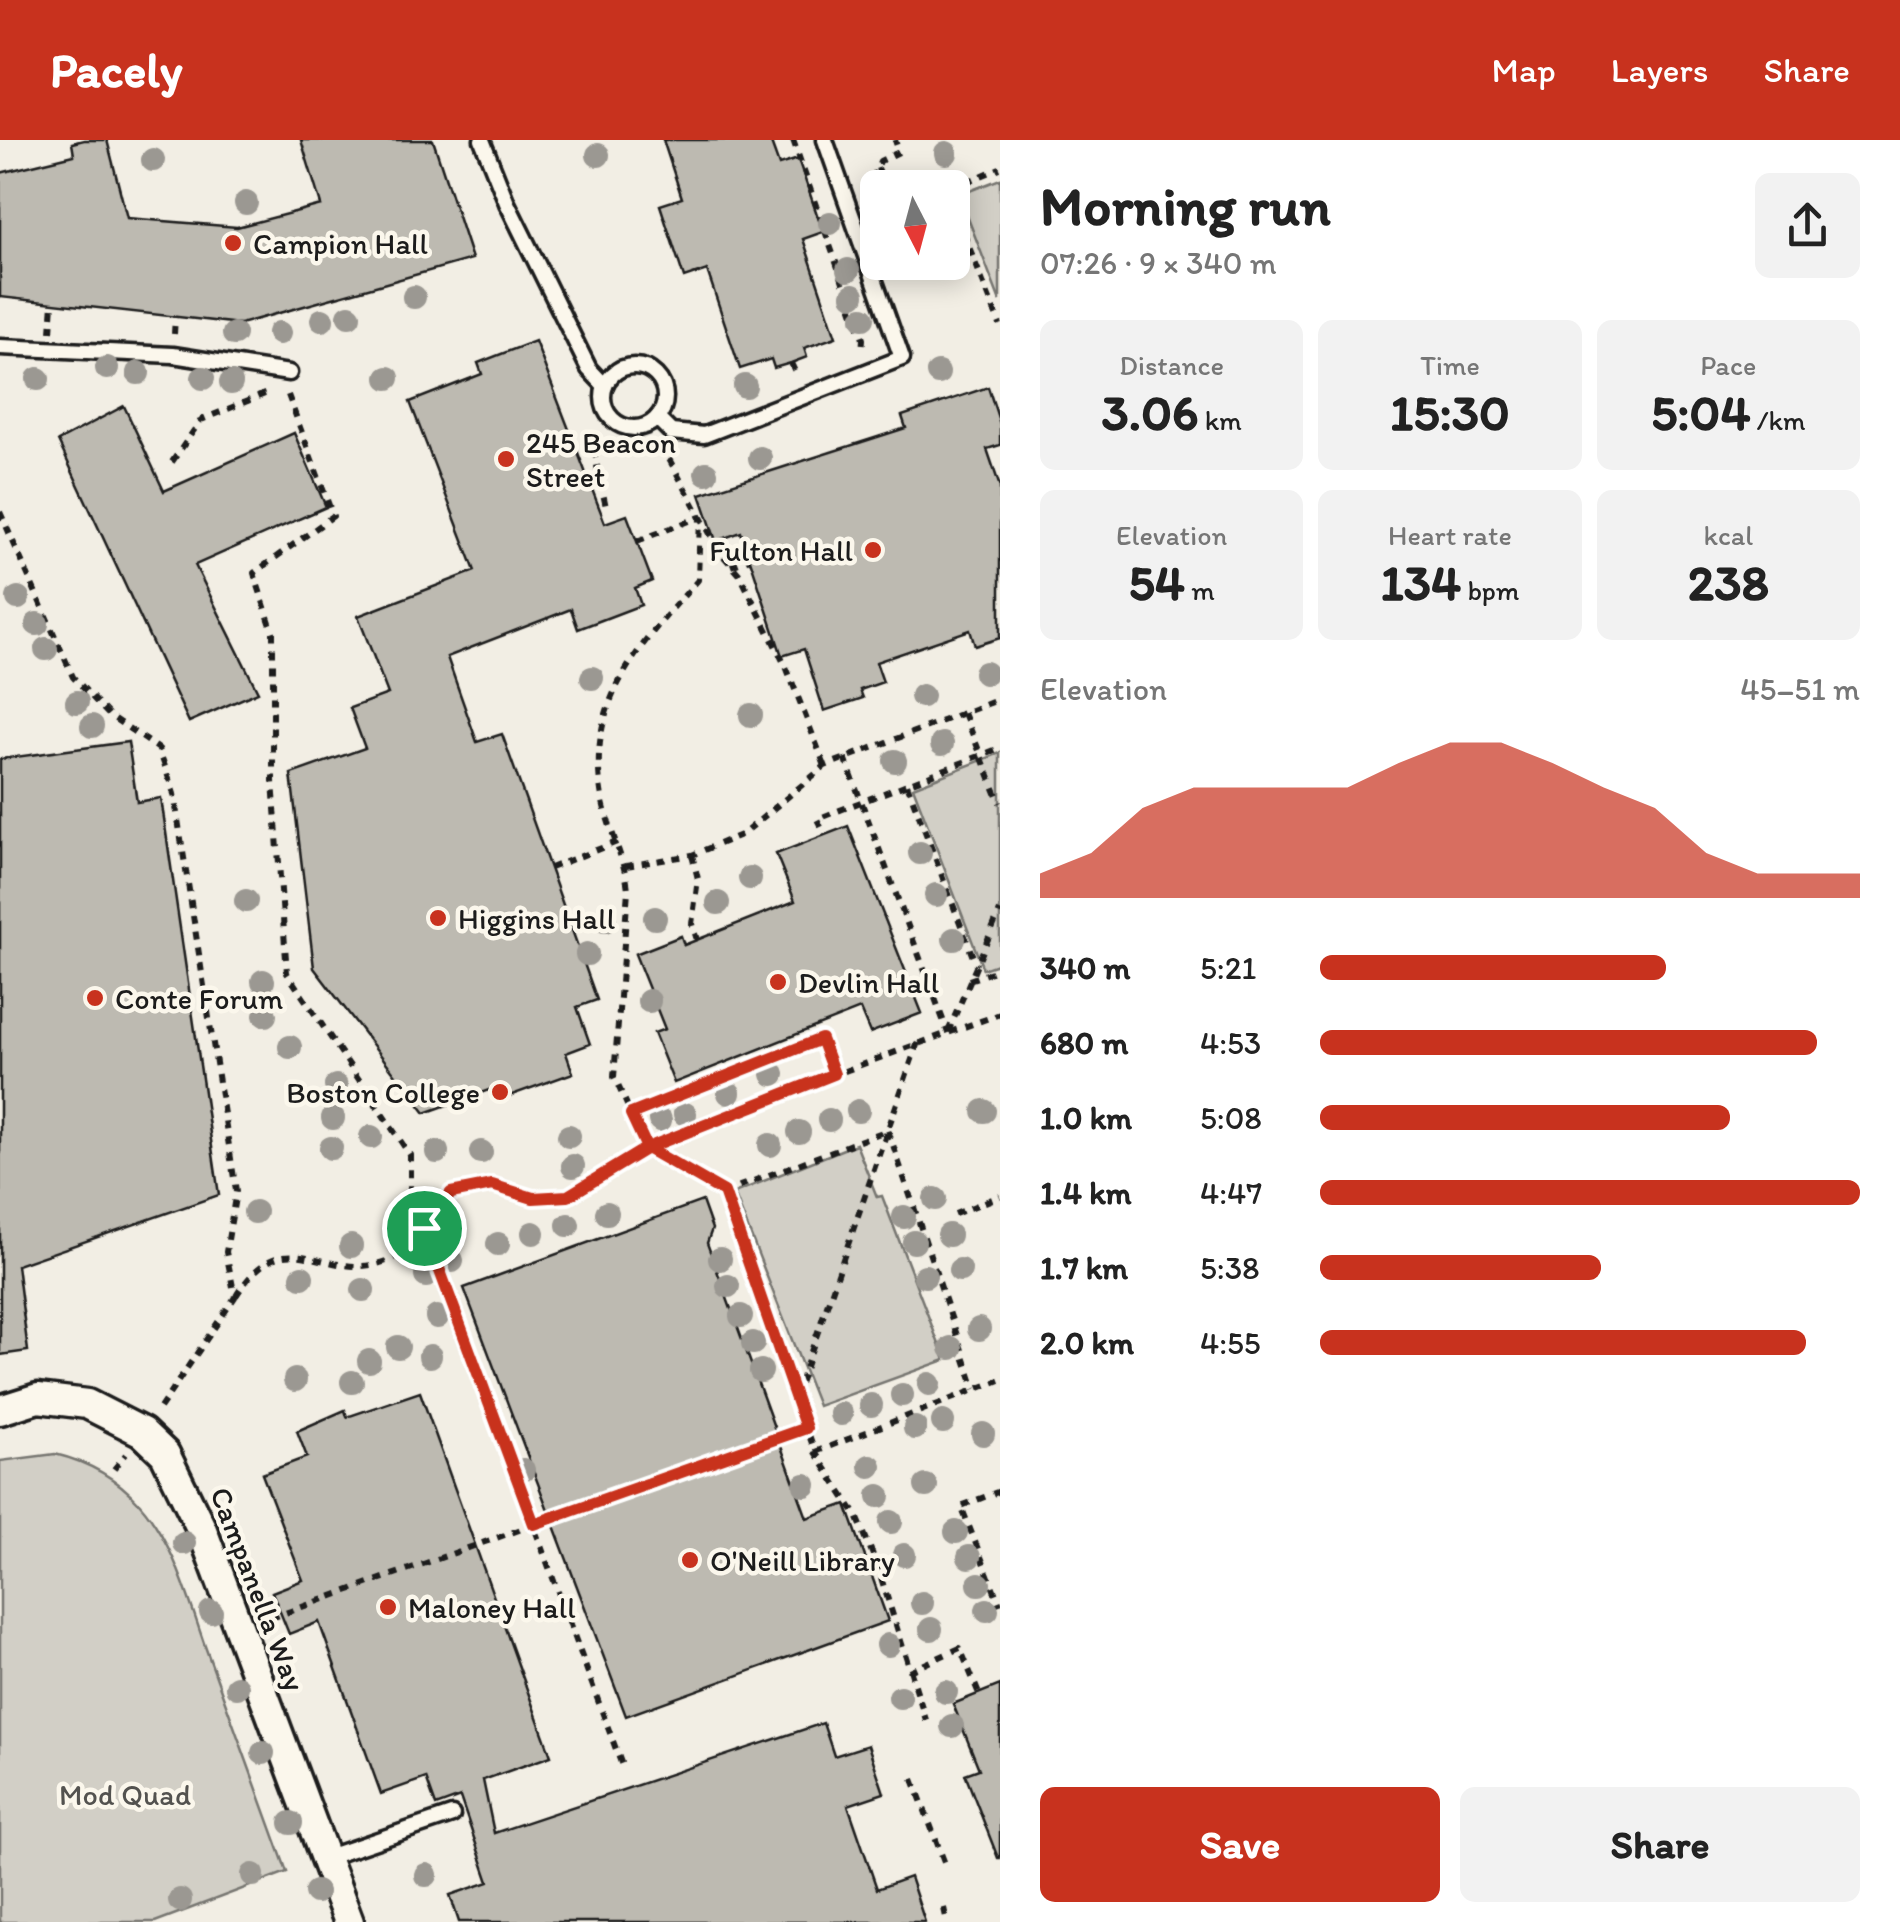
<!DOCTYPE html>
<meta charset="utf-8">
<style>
:root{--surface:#fff;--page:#f2f2f2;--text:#222;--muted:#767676;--accent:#c8321e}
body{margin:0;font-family:Itim,sans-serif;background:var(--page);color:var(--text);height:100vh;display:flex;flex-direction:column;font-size:38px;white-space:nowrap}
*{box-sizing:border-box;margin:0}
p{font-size:32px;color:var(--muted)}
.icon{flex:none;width:55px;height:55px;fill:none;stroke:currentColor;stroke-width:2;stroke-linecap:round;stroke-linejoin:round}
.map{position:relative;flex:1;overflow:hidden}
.panel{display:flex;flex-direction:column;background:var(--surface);width:900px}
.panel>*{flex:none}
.needle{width:65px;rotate:174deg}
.fabs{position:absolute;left:860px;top:30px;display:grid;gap:20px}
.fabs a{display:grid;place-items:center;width:110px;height:110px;border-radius:15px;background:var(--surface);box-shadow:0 5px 25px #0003;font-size:50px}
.pin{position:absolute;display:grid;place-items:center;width:85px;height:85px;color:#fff;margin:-42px;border:5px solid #fff;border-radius:50%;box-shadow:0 2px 10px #0007}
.round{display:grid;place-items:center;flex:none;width:105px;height:105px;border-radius:15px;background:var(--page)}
.headline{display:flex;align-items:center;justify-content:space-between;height:170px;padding:0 40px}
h1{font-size:55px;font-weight:800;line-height:75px}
.figures{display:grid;grid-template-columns:repeat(3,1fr);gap:15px;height:170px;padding:10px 40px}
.figures div{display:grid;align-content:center;border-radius:15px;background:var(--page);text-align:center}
.figures b{font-size:50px;font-weight:800}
.figures small{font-size:28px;font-weight:400}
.figures p{font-size:28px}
.chart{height:280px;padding:20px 40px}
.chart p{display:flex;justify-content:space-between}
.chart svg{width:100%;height:180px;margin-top:10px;fill:var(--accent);opacity:.7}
.cta{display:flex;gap:20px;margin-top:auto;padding:20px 40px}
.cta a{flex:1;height:115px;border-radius:15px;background:var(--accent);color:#fff;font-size:40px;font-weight:800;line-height:115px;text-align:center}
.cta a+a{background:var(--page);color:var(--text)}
ul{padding:0 40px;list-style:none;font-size:32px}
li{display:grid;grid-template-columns:160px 120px 1fr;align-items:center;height:75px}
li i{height:25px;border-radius:12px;background:var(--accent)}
header{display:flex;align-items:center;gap:60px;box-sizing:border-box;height:140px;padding:0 50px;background:var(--accent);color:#fff}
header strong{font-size:48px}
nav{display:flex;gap:55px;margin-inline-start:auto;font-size:35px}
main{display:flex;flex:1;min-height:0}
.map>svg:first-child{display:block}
.green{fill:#d2cfc6;stroke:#777671;stroke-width:2.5}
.building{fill:#bdbab1;stroke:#1c1c1c;stroke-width:2.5}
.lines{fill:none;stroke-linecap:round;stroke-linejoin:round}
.service-casing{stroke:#1c1c1c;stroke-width:21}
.minor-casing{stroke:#1c1c1c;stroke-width:35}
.path{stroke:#1c1c1c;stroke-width:6;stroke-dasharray:8 8;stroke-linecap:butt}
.service{stroke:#fbf7ec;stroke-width:14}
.minor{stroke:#fbf7ec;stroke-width:28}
.tree{fill:#9b9892}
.route-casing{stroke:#fff;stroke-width:20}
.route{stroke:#c8321e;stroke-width:12}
.poi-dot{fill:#c8321e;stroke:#fbf7ec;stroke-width:4}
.labels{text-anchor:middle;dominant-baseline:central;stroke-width:9;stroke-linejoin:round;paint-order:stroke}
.poi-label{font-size:30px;fill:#1c1c1c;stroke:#fbf7ec;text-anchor:start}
.street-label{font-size:30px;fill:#1c1c1c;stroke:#fbf7ec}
.park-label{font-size:30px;fill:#53524f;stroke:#fbf7ec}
</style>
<header>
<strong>Pacely</strong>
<nav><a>Map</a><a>Layers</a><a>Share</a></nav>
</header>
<main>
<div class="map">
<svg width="1000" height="1782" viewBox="0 0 1000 1782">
<rect width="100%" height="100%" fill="#f2eee4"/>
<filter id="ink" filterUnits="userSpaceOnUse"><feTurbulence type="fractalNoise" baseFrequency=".01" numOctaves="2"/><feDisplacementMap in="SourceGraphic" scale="20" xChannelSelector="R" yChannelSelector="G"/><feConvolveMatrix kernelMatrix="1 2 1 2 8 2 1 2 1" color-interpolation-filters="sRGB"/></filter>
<g filter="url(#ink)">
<g class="green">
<path d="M 1000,39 L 1000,161 L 959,55 Z"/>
<path d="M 1000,613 L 1000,823 L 983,829 L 913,647 Z"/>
<path d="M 856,1004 L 877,1057 L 882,1056 L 945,1220 L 818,1266 L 734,1053 Z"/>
<path d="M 55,1314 C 88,1322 116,1337 139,1363 C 174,1402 189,1461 206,1509 C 233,1583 260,1658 287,1732 L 155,1782 L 0,1782 L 0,1321 Z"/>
</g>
<g class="building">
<path d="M 84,0 L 107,0 L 127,78 L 237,87 L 321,65 L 301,0 L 433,0 L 472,119 L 240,184 L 0,157 L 0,33 L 74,15 L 72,3 Z"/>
<path d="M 663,0 L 770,0 L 779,25 L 798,19 L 823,92 L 803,99 L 836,197 L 804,208 L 807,217 L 791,223 L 774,228 L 771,219 L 740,229 L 707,130 L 684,138 L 660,65 L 682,58 Z"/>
<path d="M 535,201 L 605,383 L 627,375 L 652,441 L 635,448 L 641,465 L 578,489 L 571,469 L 447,517 L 477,602 L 502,594 L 597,860 L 577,867 L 590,904 L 566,913 L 573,933 L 501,959 L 497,947 L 425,973 L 314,828 L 291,634 L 365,608 L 350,568 L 388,554 L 358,476 L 475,431 L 410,262 L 482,234 L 478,223 Z"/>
<path d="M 988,247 L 1000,284 L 1000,305 L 987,309 L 1000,347 L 1000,498 L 975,506 L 970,490 L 876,522 L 883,542 L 860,550 L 863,558 L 824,571 L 804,509 L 782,516 L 741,392 L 716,401 L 700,354 L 906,288 L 902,276 Z"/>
<path d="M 124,266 L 164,351 L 294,293 L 326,367 L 195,425 L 258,552 L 189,582 L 58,301 Z"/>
<path d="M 128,602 L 137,662 L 161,658 L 219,1055 L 17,1125 L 28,1211 L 0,1215 L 0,619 Z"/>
<path d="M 848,686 L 922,873 L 870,893 L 860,869 L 674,943 L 654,893 L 665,889 L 635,814 L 681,796 L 684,805 L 795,761 L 776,714 Z"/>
<path d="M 702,1061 L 712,1089 L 707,1103 L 807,1378 L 846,1364 L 888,1481 L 626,1576 L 464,1148 Z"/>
<path d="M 420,1252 L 551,1616 L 483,1640 L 494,1693 L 823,1583 L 834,1616 L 868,1605 L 884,1653 L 848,1665 L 877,1749 L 910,1737 L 925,1782 L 459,1782 L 450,1755 L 489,1742 L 460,1657 L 436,1666 L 426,1638 L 381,1654 L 319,1482 L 289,1494 L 272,1452 L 303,1440 L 262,1334 L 307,1317 L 297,1291 L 345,1270 L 347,1277 Z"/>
<path d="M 1000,1545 L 1000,1718 L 998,1718 L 965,1634 L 979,1629 L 953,1564 Z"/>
</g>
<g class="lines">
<g class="service-casing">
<g id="service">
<path d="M 482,0 L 507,63 L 589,229 L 605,246"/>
<path d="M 0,207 L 173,215 L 289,233"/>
<circle cx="634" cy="257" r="31"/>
<path d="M 657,278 L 671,292 L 704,295 L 902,218 L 825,0"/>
<path d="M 325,1718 L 452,1675"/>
</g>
</g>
<g class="minor-casing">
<path id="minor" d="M 0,1270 L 38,1258 L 87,1264 L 142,1292 L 165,1314 L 202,1390 L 349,1782"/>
</g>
<g class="path">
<path d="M 793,0 L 863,199 L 862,211"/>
<path d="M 878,28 L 886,48"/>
<path d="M 952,48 L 1000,28"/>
<path d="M 952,64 L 1000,185"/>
<path d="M 878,69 L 870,45 L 880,21 L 899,12 L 895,0"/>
<path d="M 51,192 L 53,163"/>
<path d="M 174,194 L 175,177"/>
<path d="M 791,223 L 797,236"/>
<path d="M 288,255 L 333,376 L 254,433 L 273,492 L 273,641 L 287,833 L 410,1015 L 410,1050 L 624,1631"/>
<path d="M 590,294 L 606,367"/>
<path d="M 669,319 L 720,412 L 740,435 L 787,529 L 825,626"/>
<path d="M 172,322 L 201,280 L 267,253"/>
<path d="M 0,372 L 73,537 L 109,575 L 159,609 L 174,654 L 236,1051 L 226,1112 L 235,1157 L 158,1271"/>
<path d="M 637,401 L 700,377 L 698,440 C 638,507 583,564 603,662 C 610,693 625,719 628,750 L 614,937 L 647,1008 L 724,1052 L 815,1312 L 857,1376 L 877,1425 L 926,1580"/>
<path d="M 731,426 L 750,419"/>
<path d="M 964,573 L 1000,663"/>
<path d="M 845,618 L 948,893"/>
<path d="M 907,644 L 976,825"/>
<path d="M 821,687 L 817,679 L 1000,608"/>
<path d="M 692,715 L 698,739 L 692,784 L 697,800"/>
<path d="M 626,726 L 692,715 L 743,694 L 825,626 L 1000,559"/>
<path d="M 550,728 L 617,702"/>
<path d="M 969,840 L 1000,829"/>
<path d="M 948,892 L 1000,771"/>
<path d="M 631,974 L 821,899 L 834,934"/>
<path d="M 724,1052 L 888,990 L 975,1249"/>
<path d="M 955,1074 L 1000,1056"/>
<path d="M 236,1156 C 287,1074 324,1146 389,1120 C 418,1109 426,1072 450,1054 C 483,1029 531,1067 568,1056 C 599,1048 623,1018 653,1006 C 767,959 884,916 1000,874"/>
<path d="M 795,1258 L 918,902"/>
<path d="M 815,1312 L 1000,1240"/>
<path d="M 114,1329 L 126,1314"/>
<path d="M 1000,1351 L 961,1366 L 1000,1465"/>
<path d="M 271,1478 L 806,1288"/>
<path d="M 909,1531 L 960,1508 L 979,1554"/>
<path d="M 913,1639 L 945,1724"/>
<path d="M 944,1768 L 947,1782"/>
</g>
<use href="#service" class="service"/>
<use href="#minor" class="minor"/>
</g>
<g class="tree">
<circle cx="946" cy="13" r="12"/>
<circle cx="598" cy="15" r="12"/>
<circle cx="153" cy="20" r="12"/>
<circle cx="246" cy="63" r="12"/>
<circle cx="830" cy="83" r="12"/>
<circle cx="848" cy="130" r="12"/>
<circle cx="853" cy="155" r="12"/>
<circle cx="414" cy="157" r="12"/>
<circle cx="349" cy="176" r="12"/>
<circle cx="863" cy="178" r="12"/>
<circle cx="322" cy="180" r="12"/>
<circle cx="279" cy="193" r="12"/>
<circle cx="234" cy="194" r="12"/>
<circle cx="107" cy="228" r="12"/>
<circle cx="138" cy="233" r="12"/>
<circle cx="938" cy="233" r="12"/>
<circle cx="203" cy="238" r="12"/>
<circle cx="388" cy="238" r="12"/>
<circle cx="38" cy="239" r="12"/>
<circle cx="231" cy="243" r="12"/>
<circle cx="745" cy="246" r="12"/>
<circle cx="760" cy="318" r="12"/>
<circle cx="706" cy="333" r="12"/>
<circle cx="18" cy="458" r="12"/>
<circle cx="37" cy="484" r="12"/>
<circle cx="46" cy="509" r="12"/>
<circle cx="985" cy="533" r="12"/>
<circle cx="592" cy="538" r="12"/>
<circle cx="922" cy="556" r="12"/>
<circle cx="77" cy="562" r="12"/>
<circle cx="751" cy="575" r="12"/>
<circle cx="92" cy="586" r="12"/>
<circle cx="942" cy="604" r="12"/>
<circle cx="895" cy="621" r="12"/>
<circle cx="920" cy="713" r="12"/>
<circle cx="750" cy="738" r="12"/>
<circle cx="936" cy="755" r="12"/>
<circle cx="246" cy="761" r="12"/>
<circle cx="718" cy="763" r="12"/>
<circle cx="655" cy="778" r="12"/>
<circle cx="605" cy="781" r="12"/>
<circle cx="954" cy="799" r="12"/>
<circle cx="587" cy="814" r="12"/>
<circle cx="263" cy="841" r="12"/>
<circle cx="649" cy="861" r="12"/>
<circle cx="265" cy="875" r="12"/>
<circle cx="290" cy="907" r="12"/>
<circle cx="773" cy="934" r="12"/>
<circle cx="336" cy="946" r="12"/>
<circle cx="729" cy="953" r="12"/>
<circle cx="858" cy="971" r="12"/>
<circle cx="984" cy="971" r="12"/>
<circle cx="685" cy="974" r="12"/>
<circle cx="333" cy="978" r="12"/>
<circle cx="660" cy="980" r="12"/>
<circle cx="829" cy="980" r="12"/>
<circle cx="799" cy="992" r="12"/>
<circle cx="569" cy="996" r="12"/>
<circle cx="371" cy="997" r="12"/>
<circle cx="770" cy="1005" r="12"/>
<circle cx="331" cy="1008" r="12"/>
<circle cx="437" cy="1012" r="12"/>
<circle cx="481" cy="1012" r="12"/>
<circle cx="573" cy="1026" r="12"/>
<circle cx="935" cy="1059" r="12"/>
<circle cx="255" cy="1072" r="12"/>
<circle cx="607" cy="1073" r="12"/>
<circle cx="904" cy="1077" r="12"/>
<circle cx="568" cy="1085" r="12"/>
<circle cx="533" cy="1093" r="12"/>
<circle cx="949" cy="1095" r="12"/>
<circle cx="914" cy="1102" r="12"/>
<circle cx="498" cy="1104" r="12"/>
<circle cx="351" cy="1106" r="12"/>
<circle cx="720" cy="1119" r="12"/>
<circle cx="452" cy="1121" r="12"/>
<circle cx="960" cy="1130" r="12"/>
<circle cx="426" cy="1136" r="12"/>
<circle cx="925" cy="1136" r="12"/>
<circle cx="302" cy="1137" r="12"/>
<circle cx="728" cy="1146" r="12"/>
<circle cx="363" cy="1150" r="12"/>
<circle cx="741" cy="1176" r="12"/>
<circle cx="437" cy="1177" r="12"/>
<circle cx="979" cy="1189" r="12"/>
<circle cx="753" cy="1203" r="12"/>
<circle cx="398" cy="1207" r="12"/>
<circle cx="951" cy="1208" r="12"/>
<circle cx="430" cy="1216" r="12"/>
<circle cx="369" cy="1221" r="12"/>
<circle cx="761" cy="1231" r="12"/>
<circle cx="295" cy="1240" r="12"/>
<circle cx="352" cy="1242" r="12"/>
<circle cx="929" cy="1244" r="12"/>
<circle cx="902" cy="1255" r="12"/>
<circle cx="871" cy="1265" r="12"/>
<circle cx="841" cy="1274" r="12"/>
<circle cx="943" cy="1282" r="12"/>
<circle cx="915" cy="1288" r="12"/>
<circle cx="983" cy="1294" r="12"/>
<circle cx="870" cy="1326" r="12"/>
<circle cx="523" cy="1330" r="12"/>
<circle cx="805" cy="1345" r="12"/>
<circle cx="926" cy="1346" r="12"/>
<circle cx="879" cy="1356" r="12"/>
<circle cx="891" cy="1382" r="12"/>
<circle cx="956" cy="1392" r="12"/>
<circle cx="184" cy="1403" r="12"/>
<circle cx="904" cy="1415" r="12"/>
<circle cx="969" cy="1417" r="12"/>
<circle cx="979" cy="1444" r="12"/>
<circle cx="922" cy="1463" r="12"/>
<circle cx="987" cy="1470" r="12"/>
<circle cx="211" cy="1472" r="12"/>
<circle cx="931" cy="1489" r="12"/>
<circle cx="888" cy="1505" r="12"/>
<circle cx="237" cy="1547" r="12"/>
<circle cx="946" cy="1552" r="12"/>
<circle cx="900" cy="1557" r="12"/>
<circle cx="952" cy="1586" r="12"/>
<circle cx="263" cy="1613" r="12"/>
<circle cx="291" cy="1683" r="12"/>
<circle cx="253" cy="1735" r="12"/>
<circle cx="426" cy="1735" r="12"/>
<circle cx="316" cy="1752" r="12"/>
<circle cx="180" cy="1760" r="12"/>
</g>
</g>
<g class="lines" filter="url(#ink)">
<g class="route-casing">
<path id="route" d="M 424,1088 L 451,1053 L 492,1045 L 533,1058 L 568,1056 L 647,1008 L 631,974 L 821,899 L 834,934 L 647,1008 L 724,1052 L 806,1288 L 534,1384 L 424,1088"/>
</g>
<use href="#route" class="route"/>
</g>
<g class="poi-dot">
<circle cx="233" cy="103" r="10"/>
<circle cx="506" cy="319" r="10"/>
<circle cx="873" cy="410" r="10"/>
<circle cx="438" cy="778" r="10"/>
<circle cx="778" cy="842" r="10"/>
<circle cx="95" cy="858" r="10"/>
<circle cx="500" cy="952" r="10"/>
<circle cx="690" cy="1420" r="10"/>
<circle cx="388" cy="1467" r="10"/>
</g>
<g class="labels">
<g class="poi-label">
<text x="253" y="103">Campion Hall</text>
<text x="526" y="302">245 Beacon<tspan x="526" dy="34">Street</tspan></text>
<text x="853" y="410" text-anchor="end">Fulton Hall</text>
<text x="458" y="778">Higgins Hall</text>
<text x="798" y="842">Devlin Hall</text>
<text x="115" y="858">Conte Forum</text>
<text x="480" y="952" text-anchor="end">Boston College</text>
<text x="710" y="1420">O'Neill Library</text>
<text x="408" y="1467">Maloney Hall</text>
</g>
<g class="street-label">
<text transform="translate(258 1449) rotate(69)">Campanella Way</text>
</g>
<g class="park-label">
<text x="125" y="1654">Mod Quad</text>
</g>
</g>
</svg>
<div class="fabs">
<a><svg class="needle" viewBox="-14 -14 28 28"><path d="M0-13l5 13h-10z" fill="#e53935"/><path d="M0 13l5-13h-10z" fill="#767676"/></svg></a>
</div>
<div class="pin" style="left:424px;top:1088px;background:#1e9e55"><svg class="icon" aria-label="arrive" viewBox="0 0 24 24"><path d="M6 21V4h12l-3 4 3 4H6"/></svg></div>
</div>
<section class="panel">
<div class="headline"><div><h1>Morning run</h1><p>07:26 · 9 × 340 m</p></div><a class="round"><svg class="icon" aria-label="share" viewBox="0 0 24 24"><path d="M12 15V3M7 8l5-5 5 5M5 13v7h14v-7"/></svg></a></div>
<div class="figures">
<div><p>Distance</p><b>3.06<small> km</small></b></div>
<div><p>Time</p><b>15:30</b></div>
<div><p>Pace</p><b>5:04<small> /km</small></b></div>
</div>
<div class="figures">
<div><p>Elevation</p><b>54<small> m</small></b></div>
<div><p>Heart rate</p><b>134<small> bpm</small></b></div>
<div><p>kcal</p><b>238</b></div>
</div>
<div class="chart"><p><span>Elevation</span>45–51 m</p>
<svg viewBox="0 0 160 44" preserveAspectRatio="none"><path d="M0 44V38L10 33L20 22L30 17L40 17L50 17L60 17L70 11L80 6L90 6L100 11L110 17L120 22L130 33L140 38L150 38L160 38V44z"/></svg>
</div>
<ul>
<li><b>340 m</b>5:21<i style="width:64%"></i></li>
<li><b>680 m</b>4:53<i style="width:92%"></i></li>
<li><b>1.0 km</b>5:08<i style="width:76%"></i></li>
<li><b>1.4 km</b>4:47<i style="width:100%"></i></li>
<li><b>1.7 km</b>5:38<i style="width:52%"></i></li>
<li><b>2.0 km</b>4:55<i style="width:90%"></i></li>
</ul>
<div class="cta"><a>Save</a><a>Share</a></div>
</section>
</main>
